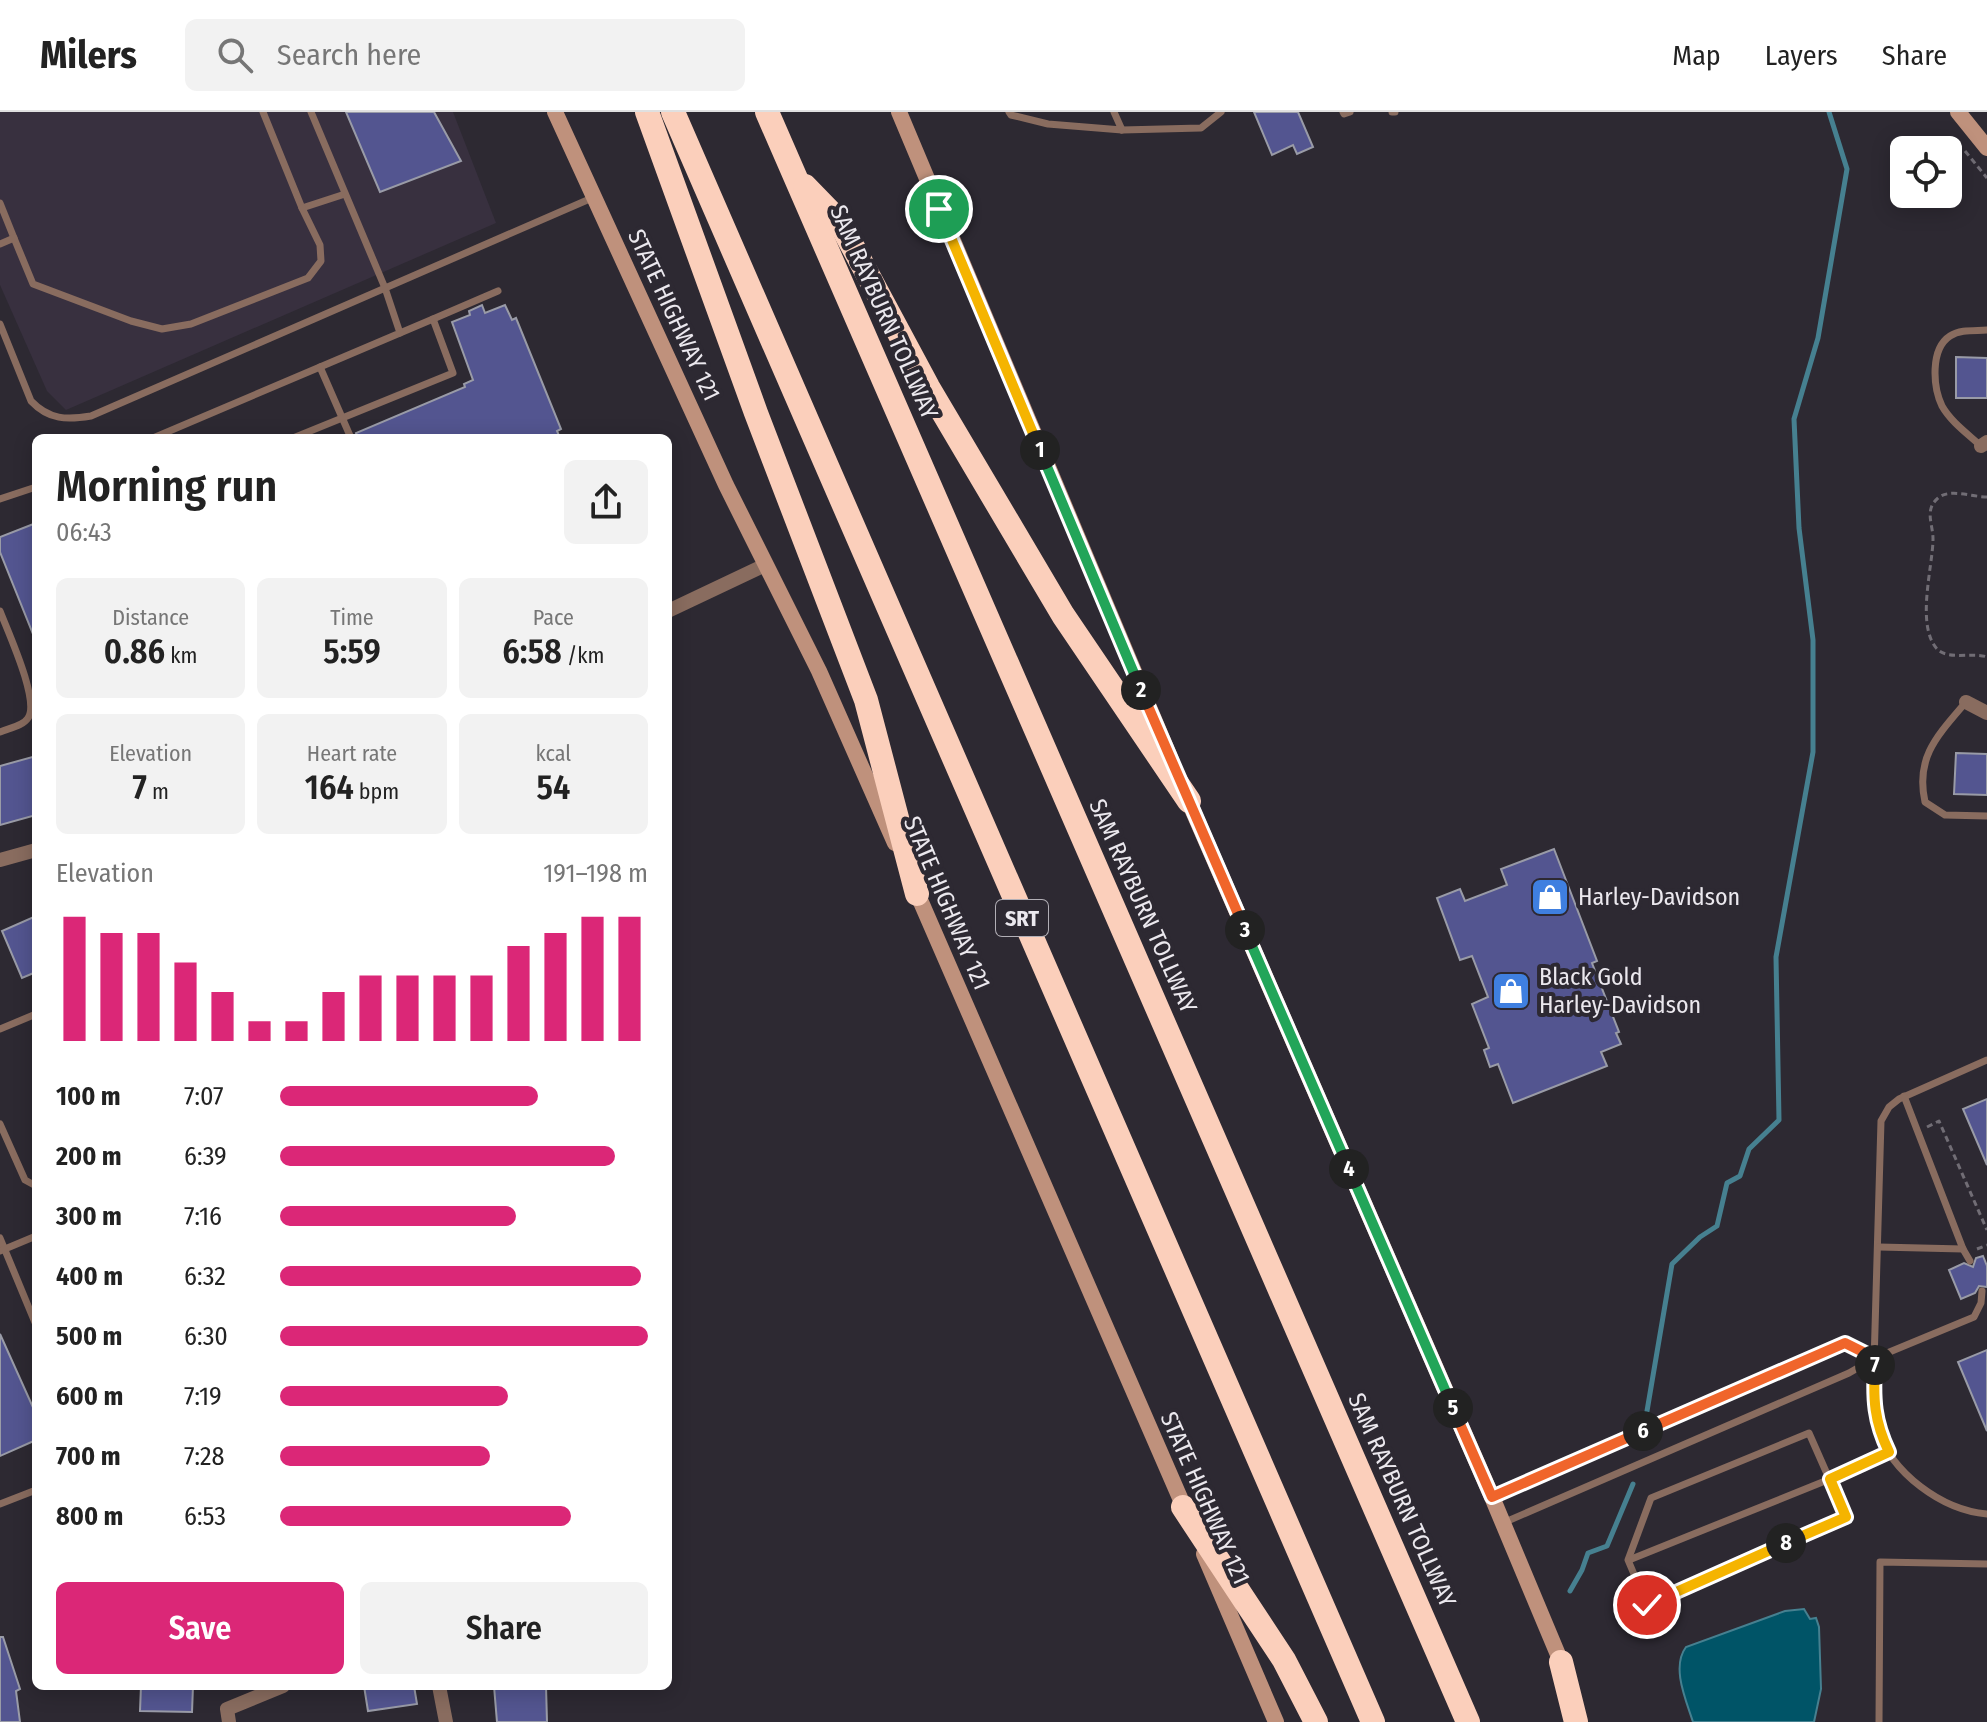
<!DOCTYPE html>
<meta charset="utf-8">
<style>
:root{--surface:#fff;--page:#f2f2f2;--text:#222;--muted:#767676;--line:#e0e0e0;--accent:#db2777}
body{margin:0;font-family:"Fira Sans Condensed",sans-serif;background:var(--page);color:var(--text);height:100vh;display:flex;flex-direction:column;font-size:30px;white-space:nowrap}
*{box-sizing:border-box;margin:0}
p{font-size:26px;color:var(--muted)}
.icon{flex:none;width:44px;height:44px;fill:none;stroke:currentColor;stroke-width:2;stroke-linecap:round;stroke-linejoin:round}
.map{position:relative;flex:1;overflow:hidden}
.drawer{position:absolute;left:32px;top:322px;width:640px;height:1256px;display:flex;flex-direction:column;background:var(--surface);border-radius:12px;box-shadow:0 4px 20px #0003}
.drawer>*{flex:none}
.buttons{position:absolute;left:1890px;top:24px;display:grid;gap:16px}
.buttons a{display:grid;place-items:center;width:72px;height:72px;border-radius:12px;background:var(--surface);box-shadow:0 4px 20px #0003;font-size:40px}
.pin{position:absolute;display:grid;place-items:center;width:68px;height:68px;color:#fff;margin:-34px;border:4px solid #fff;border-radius:50%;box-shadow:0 2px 8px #0007}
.km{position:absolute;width:40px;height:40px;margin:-20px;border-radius:50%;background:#222;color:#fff;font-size:22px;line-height:40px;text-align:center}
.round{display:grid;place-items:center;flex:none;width:84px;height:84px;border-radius:12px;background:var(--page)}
.summary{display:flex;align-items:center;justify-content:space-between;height:136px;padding:0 24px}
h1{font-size:44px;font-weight:600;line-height:60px}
.stats{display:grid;grid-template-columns:repeat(3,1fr);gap:12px;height:136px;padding:8px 24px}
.stats div{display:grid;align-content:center;border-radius:12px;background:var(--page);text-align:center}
.stats b{font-size:34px;font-weight:600}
.stats small{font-size:22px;font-weight:400}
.stats p{font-size:22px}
.chart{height:224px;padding:16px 24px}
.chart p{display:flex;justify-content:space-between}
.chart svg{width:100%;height:144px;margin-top:8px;stroke:var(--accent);stroke-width:6}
.cta{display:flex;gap:16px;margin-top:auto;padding:16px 24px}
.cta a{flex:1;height:92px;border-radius:12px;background:var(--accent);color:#fff;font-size:32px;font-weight:600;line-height:92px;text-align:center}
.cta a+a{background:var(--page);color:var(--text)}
ul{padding:0 24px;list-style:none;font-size:26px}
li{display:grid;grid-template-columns:128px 96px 1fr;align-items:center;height:60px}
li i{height:20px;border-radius:10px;background:var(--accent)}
header{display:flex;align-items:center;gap:48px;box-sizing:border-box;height:112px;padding:0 40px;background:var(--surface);border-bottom:2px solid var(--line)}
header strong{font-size:38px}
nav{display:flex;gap:44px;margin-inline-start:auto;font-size:28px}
.search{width:560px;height:72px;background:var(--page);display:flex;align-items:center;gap:20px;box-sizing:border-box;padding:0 28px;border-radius:12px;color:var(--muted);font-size:30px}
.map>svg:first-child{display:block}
.built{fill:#38303f}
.water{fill:#005467;stroke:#468090;stroke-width:2}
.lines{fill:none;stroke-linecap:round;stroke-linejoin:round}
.stream{stroke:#468090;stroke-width:5}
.building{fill:#535590;stroke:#999ba7;stroke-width:2}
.path{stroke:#716d75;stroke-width:3;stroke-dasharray:6 4;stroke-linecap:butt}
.service{stroke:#896c5f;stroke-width:7}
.minor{stroke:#896c5f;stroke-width:14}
.secondary{stroke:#bf917c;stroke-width:16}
.motorway{stroke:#fbcfbb;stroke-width:24}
.split-1-casing{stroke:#fff;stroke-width:16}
.split-2-casing{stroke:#fff;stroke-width:16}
.split-3-casing{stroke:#fff;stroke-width:16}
.split-4-casing{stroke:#fff;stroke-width:16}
.split-5-casing{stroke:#fff;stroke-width:16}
.split-6-casing{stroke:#fff;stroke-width:16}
.split-7-casing{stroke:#fff;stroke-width:16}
.split-8-casing{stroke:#fff;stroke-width:16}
.split-9-casing{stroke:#fff;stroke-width:16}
.split-1{stroke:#f5b400;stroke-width:10}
.split-2{stroke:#22a559;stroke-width:10}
.split-3{stroke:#f0652b;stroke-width:10}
.split-4{stroke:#22a559;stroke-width:10}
.split-5{stroke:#22a559;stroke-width:10}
.split-6{stroke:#f0652b;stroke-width:10}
.split-7{stroke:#f0652b;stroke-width:10}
.split-8{stroke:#f5b400;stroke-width:10}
.split-9{stroke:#f5b400;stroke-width:10}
.labels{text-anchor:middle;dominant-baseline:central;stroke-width:8;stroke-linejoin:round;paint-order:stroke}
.shield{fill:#2d2932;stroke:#b2afb6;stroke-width:2}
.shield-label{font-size:22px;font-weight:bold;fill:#ebe8ee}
.street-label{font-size:24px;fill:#ebe8ee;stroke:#2d2932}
.poi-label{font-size:24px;fill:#ebe8ee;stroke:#2d2932;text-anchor:start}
</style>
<header>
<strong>Milers</strong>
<div class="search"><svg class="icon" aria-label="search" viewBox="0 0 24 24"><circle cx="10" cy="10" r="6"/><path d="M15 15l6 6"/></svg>Search here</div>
<nav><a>Map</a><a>Layers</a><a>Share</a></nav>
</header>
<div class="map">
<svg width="1987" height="1610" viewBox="0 0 1987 1610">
<rect width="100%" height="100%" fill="#2d2932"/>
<path class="built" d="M 0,0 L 453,0 L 496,111 L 66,298 L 47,279 L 0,173 Z"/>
<path class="water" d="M 1804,1497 L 1810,1507 L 1816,1506 L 1819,1515 L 1821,1577 L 1814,1610 L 1693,1610 C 1686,1588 1671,1555 1686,1535 L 1785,1499 Z"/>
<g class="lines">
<g class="stream">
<path d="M 1647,1299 L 1672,1152 L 1700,1125 L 1717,1114 L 1727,1071 L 1740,1064 L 1749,1037 L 1779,1008 L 1776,845 L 1813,640 L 1813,528 L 1799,416 L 1794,307 L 1818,226 L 1847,57 L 1829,0"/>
<path d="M 1570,1479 L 1582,1458 L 1588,1441 L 1607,1434 L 1633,1372"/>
</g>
</g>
<g class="building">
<path d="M 346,0 L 434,0 L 461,49 L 380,80 Z"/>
<path d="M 1254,0 L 1298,0 L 1313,35 L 1297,42 L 1293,33 L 1272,43 Z"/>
<path d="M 482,193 L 485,201 L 505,193 L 512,208 L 516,206 L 561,317 L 557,319 L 560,326 L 357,326 L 356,321 L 465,275 L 464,272 L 473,268 L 452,210 L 470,203 L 469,199 Z"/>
<path d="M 1956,245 L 1987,246 L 1987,286 L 1956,286 Z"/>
<path d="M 36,411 L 36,527 L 35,527 L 0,440 L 0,425 Z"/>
<path d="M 1956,641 L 1987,642 L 1987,683 L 1954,682 Z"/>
<path d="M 36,644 L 36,703 L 0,713 L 0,654 Z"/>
<path d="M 1554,737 L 1597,849 L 1592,851 L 1619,920 L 1616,921 L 1621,932 L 1601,940 L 1607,954 L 1513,991 L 1498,952 L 1490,955 L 1484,938 L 1489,936 L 1472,892 L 1488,885 L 1472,844 L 1460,848 L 1437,786 L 1460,777 L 1465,789 L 1507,773 L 1501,757 Z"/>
<path d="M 36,804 L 36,860 L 22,866 L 2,819 Z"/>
<path d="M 1987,987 L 1987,1053 L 1963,997 Z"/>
<path d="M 1983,1144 L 1987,1154 L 1987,1175 L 1979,1174 L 1975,1181 L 1961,1187 L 1949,1158 L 1964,1151 L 1973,1155 L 1976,1146 Z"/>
<path d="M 0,1222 L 36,1302 L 36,1328 L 0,1344 Z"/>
<path d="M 1987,1238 L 1987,1319 L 1958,1250 Z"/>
<path d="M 0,1525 L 3,1525 L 20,1577 L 16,1579 L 20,1610 L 0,1610 Z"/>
<path d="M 141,1574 L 193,1574 L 192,1600 L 140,1599 Z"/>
<path d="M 364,1574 L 414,1574 L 417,1592 L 368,1599 Z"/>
<path d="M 494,1574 L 546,1574 L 547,1610 L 497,1610 Z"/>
</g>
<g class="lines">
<g class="path">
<path d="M 1965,39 L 1987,66"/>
<path d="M 1987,385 C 1972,385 1950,376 1938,386 C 1924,398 1933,412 1933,427 C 1933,454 1915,515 1938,538 C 1950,548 1973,540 1987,545"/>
<path d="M 1927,1015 L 1939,1009 L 1987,1118"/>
<path d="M 1977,1137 L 1987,1133"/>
</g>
<g class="service">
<path d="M 263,0 L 302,96 L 345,82"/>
<path d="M 311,0 L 385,176 L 400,221 L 320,255"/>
<path d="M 1009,0 L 1011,3 L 1048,12 L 1122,18 L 1201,16 L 1221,0"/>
<path d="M 1114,0 L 1122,18"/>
<path d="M 1343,0 L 1344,2 L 1350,0"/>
<path d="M 1392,0 L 1395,0"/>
<path d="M 0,91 L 14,126"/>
<path d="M 0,132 L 14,126 L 33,172 L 131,209 L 162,217 L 191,212 L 308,166 L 321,149 L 320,133 L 302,96"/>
<path d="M 433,207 L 498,179"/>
<path d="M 0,212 L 31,289 C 49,308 67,308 91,304 L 592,86"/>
<path d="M 153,326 L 320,255 L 351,326"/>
<path d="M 293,326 L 453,261 L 433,207 L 400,221"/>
<path d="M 1981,334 C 1968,322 1951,310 1942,294 C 1933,275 1930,237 1950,224 C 1961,217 1975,219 1987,218"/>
<path d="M 0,387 L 36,375"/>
<path d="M 0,499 C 8,520 40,589 28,606 C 23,614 9,616 0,620"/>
<path d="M 1966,590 C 1938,623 1915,645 1925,690 L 1945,703 L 1987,704"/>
<path d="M 0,917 L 36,902"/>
<path d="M 1987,948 L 1899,987 L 1889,995 L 1881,1009 L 1873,1286 C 1875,1296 1875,1307 1878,1317 C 1891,1361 1942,1398 1987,1402"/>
<path d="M 1904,984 L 1963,1137 L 1970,1149"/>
<path d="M 0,1012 L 25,1068 L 36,1074"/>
<path d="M 0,1126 L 36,1213"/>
<path d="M 1879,1135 L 1963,1137"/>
<path d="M 0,1139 L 36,1124"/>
<path d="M 1809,1321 L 1846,1405 L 1647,1493 L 1628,1448 L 1651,1386 Z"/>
<path d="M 1493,1384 L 1845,1231 L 1875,1246"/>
<path d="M 0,1392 L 36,1378"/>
<path d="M 1503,1411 L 1849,1261 L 1875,1246 L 1974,1205 L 1981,1191 L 1982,1179"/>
<path d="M 1629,1448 L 1830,1367 L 1889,1340"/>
<path d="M 1879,1610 L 1880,1450 L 1987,1452"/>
</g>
<g class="minor">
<path d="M 1981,334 L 1987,330"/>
<path d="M 668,499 L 765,453"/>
<path d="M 1966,590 L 1987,601"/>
<path d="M 0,748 L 36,738"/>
<path d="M 439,1574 L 446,1610"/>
<path d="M 229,1610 L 227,1597 L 283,1574"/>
</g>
<g class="secondary">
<path d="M 555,0 L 726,373 L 819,559 L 895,731"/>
<path d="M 899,0 L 1172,650"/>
<path d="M 1958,0 L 1987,36"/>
<path d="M 1186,683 L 1492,1385 L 1564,1557"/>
<path d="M 914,774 L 1187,1402"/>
<path d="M 1204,1442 L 1276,1610"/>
</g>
<g class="motorway">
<path d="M 647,0 L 756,301 L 866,588 L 917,782"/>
<path d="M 673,0 L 1373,1610"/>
<path d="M 767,0 L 1468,1610"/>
<path d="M 805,74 L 839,109 L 928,275 L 1063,503 L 1189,689"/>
<path d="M 1183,1395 L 1284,1548 L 1316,1610"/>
<path d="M 1561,1550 L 1576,1610"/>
</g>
</g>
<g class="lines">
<g class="split-1-casing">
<path id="split-1" d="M 939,97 L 1040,338"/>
</g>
<g class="split-2-casing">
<path id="split-2" d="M 1040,338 L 1141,578"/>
</g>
<g class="split-3-casing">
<path id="split-3" d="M 1141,578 L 1245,818"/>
</g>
<g class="split-4-casing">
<path id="split-4" d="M 1245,818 L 1349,1057"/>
</g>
<g class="split-5-casing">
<path id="split-5" d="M 1349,1057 L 1453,1296"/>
</g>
<g class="split-6-casing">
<path id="split-6" d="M 1453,1296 L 1492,1385 L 1643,1319"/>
</g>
<g class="split-7-casing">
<path id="split-7" d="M 1643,1319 L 1845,1231 L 1875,1246 L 1875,1253"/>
</g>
<g class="split-8-casing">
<path id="split-8" d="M 1786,1431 L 1846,1405 L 1830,1367 L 1889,1340 C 1874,1309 1873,1287 1875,1253"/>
</g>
<g class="split-9-casing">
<path id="split-9" d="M 1647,1493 L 1786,1431"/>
</g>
<use href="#split-1" class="split-1"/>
<use href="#split-2" class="split-2"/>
<use href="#split-3" class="split-3"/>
<use href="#split-4" class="split-4"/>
<use href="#split-5" class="split-5"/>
<use href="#split-6" class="split-6"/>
<use href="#split-7" class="split-7"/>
<use href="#split-8" class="split-8"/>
<use href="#split-9" class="split-9"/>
</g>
<defs>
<g id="shop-square" transform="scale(2)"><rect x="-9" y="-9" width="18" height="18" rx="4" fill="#3f7fe0" stroke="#2d2932"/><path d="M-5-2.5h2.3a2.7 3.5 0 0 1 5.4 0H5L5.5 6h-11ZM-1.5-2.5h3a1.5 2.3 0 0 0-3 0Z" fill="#fff"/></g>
</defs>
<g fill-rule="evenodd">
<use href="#shop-square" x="1550" y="785"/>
<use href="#shop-square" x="1511" y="879"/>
</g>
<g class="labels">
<rect class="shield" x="996" y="788" width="52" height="36" rx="6"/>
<g class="shield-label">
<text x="1022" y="806">SRT</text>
</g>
<g class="street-label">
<text transform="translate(884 200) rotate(66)">SAM RAYBURN TOLLWAY</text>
<text transform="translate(674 203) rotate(65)">STATE HIGHWAY 121</text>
<text transform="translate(947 791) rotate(67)">STATE HIGHWAY 121</text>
<text transform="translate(1143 794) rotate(66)">SAM RAYBURN TOLLWAY</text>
<text transform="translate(1205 1386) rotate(66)">STATE HIGHWAY 121</text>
<text transform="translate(1402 1388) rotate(66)">SAM RAYBURN TOLLWAY</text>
</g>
<g class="poi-label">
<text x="1578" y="785">Harley-Davidson</text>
<text x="1539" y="865">Black Gold<tspan x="1539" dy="28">Harley-Davidson</tspan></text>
</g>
</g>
</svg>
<div class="buttons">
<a><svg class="icon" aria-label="locate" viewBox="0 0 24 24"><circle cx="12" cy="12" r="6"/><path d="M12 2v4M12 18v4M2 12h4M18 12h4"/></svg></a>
</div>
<div class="pin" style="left:939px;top:97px;background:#1e9e55"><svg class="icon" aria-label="arrive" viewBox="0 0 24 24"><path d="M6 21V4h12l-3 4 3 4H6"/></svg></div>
<div class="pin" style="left:1647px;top:1493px;background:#d93025"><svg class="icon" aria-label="check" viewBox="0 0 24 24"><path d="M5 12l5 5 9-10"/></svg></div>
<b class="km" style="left:1040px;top:338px">1</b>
<b class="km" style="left:1141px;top:578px">2</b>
<b class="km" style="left:1245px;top:818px">3</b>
<b class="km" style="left:1349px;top:1057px">4</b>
<b class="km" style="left:1453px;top:1296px">5</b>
<b class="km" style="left:1643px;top:1319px">6</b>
<b class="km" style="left:1875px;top:1253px">7</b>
<b class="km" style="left:1786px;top:1431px">8</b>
<section class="drawer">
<div class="summary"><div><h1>Morning run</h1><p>06:43</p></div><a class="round"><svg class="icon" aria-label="share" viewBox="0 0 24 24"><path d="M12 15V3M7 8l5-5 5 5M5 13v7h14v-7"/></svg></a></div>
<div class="stats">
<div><p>Distance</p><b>0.86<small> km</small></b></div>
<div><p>Time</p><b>5:59</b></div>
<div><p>Pace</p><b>6:58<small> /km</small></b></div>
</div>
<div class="stats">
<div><p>Elevation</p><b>7<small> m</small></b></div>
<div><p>Heart rate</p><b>164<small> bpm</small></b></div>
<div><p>kcal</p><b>54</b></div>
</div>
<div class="chart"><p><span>Elevation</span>191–198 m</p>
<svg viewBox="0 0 160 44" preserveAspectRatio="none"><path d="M5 44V6M15 44V11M25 44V11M35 44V20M45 44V29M55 44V38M65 44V38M75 44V29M85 44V24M95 44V24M105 44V24M115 44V24M125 44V15M135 44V11M145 44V6M155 44V6"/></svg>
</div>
<ul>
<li><b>100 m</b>7:07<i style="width:70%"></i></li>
<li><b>200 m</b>6:39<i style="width:91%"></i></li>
<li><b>300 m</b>7:16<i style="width:64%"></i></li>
<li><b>400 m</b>6:32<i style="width:98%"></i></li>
<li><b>500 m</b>6:30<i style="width:100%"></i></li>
<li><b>600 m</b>7:19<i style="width:62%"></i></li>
<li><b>700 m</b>7:28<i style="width:57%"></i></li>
<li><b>800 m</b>6:53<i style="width:79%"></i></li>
</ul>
<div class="cta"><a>Save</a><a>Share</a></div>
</section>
</div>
